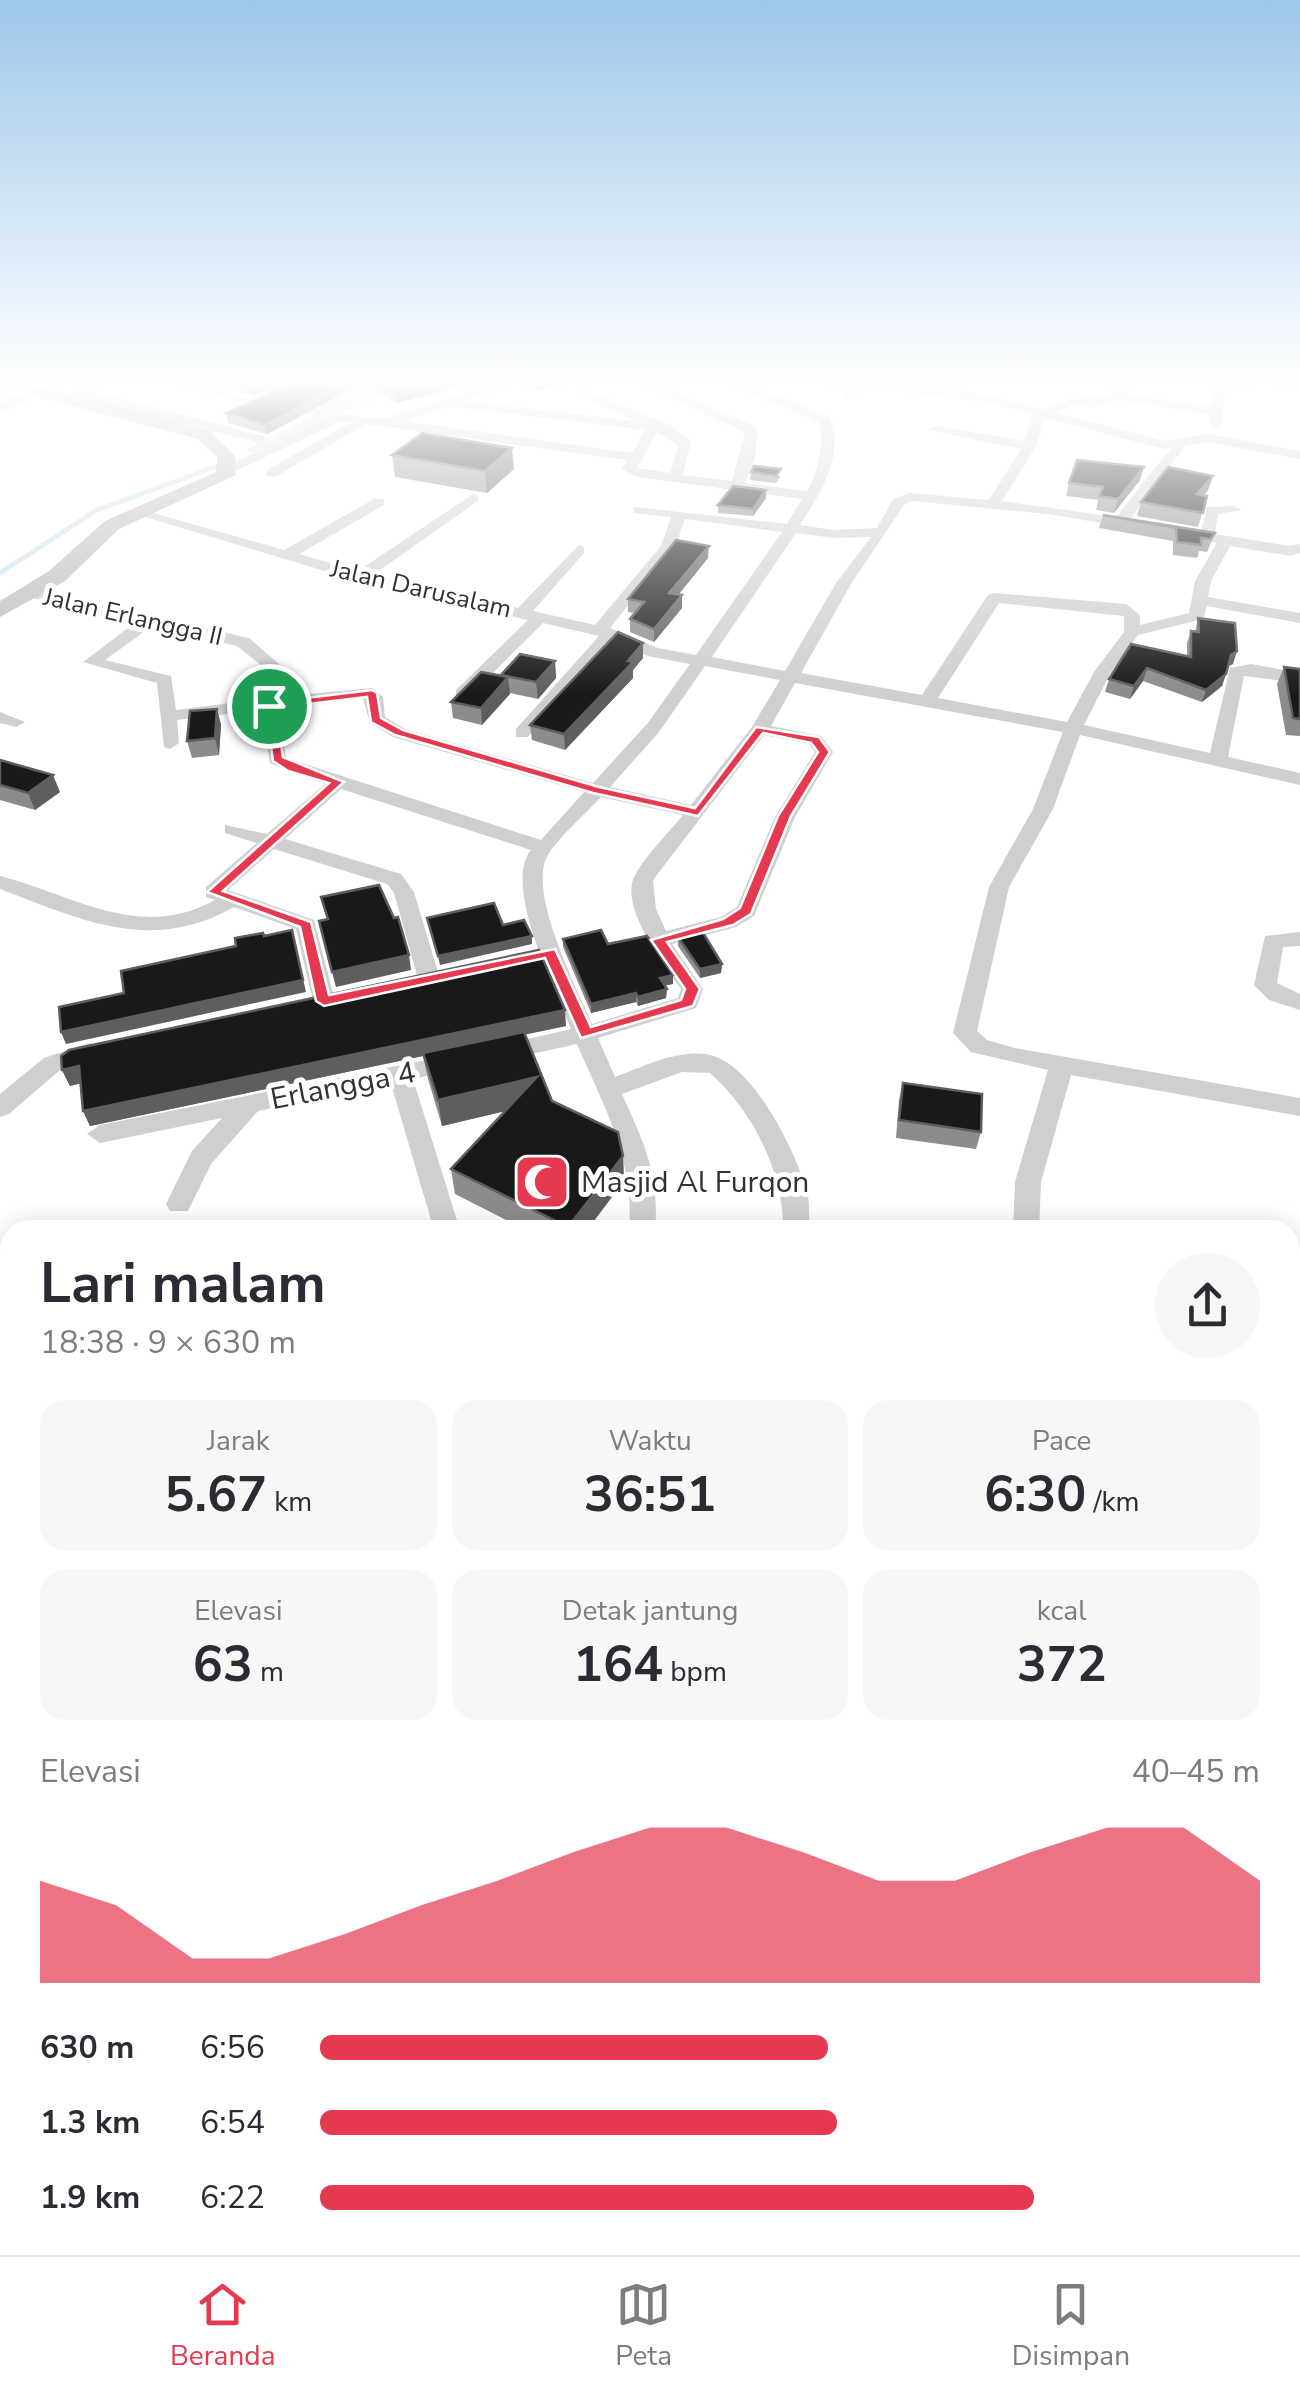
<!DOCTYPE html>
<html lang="id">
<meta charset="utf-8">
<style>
:root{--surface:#fff;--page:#f7f7f7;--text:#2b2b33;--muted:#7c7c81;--line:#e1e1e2;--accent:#e5394f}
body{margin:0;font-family:"Nunito Sans",sans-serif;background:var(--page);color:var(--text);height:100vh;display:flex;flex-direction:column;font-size:38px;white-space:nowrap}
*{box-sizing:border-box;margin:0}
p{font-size:32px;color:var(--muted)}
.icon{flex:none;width:55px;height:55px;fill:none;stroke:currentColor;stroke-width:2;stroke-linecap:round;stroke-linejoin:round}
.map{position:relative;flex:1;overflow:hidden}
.details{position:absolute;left:0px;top:1220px;width:1300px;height:1035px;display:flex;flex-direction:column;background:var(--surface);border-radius:30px 30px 0 0;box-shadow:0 5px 25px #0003}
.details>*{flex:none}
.pin{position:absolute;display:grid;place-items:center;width:85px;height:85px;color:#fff;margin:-42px;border:5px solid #fff;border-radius:50%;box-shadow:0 2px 10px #0007}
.round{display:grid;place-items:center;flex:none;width:105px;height:105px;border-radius:52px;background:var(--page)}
.overview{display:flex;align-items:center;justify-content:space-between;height:170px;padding:0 40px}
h1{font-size:55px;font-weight:700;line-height:75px}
.figures{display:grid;grid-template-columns:repeat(3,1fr);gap:15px;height:170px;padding:10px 40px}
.figures div{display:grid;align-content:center;border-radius:25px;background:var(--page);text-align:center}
.figures b{font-size:50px;font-weight:700}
.figures small{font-size:28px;font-weight:400}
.figures p{font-size:28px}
.chart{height:280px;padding:20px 40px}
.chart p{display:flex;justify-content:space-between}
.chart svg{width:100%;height:180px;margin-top:10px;fill:var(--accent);opacity:.7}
ul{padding:0 40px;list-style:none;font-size:32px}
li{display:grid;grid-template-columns:160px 120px 1fr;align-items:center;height:75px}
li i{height:25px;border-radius:12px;background:var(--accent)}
.menu{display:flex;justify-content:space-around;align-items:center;height:140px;border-top:2px solid var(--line);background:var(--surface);font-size:28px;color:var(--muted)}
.menu a{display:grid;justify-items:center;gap:5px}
.menu .active{color:var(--accent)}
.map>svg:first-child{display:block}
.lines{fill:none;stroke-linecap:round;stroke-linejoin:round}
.stream{stroke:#cee3ed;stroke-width:5}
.canal{fill:#cee3ed;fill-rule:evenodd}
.street{fill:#cfcfcf;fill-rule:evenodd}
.secondary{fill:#bcbcbc;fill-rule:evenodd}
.wall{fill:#8c8c8c}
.shaded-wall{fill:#5e5e5e}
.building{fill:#191919;stroke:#5e5e5e;stroke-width:2.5}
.route{fill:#e5394f;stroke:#fff;stroke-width:2.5;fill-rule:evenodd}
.labels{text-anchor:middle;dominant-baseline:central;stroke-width:10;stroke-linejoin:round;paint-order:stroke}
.far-street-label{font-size:25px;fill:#323232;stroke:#fff}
.street-label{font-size:30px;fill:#323232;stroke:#fff}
.poi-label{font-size:30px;fill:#323232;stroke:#fff;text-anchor:start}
</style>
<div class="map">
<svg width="1300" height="2255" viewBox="0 0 1300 2255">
<rect width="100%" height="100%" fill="#fff"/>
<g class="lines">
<path class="stream" d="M 0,573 L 97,510 L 215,467"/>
<path class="canal" d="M 391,379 L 411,379 L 260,454 L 245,450 Z"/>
<g class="street">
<path d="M 159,379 L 178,379 L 261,403 L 255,407 Z"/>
<path d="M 378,379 L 393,379 L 316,417 L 306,414 Z"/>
<path d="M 508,379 L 526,379 L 465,401 L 635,421 L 577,393 L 587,390 L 672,426 L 691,442 L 683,475 L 732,481 L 745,432 L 628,379 L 644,379 L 757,427 L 755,459 L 745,483 L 807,491 C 819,471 824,445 819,422 L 717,379 L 733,379 L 830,417 C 845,457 820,493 800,525 L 834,530 L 877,528 L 893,499 L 910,493 L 989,500 L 1021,449 L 929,430 L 935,426 L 1024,441 L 1033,414 L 985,402 L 870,388 L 848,400 L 842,396 L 846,391 L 808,379 L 853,385 L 869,380 L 985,394 L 1045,410 C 1070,393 1085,402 1112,395 L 1110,392 L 1119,384 L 1113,379 L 1131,381 L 1124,392 L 1131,396 L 1211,406 L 1213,387 L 1200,379 L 1242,382 L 1260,379 L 1249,389 L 1225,389 L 1222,425 L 1216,429 L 1210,425 L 1210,414 L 1121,400 L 1095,407 L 1070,405 L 1058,413 L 1165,441 L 1207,434 L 1300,451 L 1300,459 L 1207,442 L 1186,445 L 1130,519 L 1138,524 L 1131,528 L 1048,514 L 912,501 L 904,505 L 851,584 L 801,673 L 922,695 L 988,595 L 994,593 L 1126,604 L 1140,615 L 1140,625 L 1189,613 L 1195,581 L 1217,543 L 1174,533 L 1181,529 L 1201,532 L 1207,507 L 1234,506 L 1241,510 L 1218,514 L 1215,534 L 1290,546 L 1300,544 L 1300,553 L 1291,556 L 1230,546 L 1211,581 L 1208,597 L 1300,613 L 1300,623 L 1207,606 L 1203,619 L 1138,635 L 1111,672 L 1084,725 L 1210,753 L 1230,668 L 1251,664 L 1300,673 L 1300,683 L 1244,676 L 1228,757 L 1300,773 L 1300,785 L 1080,735 L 1053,809 L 1009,887 L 977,1031 L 987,1040 L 1014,1048 L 1300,1098 L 1300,1116 L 1071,1075 L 1041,1182 L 1039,1230 L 1013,1230 L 1015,1182 L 1048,1070 L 971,1052 L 953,1033 L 989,887 L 1033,809 L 1063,732 L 795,683 L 771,726 L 821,736 L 833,752 L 795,817 L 754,916 L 736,927 L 672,944 L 703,989 L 696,1008 L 598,1038 L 615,1077 C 642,1067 675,1050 705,1054 C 751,1059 795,1150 807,1191 C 810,1204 809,1217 809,1230 L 783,1230 C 784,1173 753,1111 710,1073 L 682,1072 L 622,1094 C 644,1143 660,1175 655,1230 L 629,1230 C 635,1160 604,1107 577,1044 L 496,1062 L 488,1060 L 484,1054 L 488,1048 L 571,1029 C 556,992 502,885 531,850 L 341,789 L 285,839 L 401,874 L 414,892 L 440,979 L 429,986 L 418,979 L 394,893 L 387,884 L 274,849 L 228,890 L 314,920 L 335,1001 L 324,1009 L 313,1001 L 296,929 L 234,907 C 151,954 82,920 0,889 L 0,876 C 74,895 140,942 215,900 L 206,897 L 206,887 L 257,843 L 225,833 L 225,825 L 267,834 L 325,784 L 270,763 L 261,710 L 177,720 L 179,743 L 170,749 L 164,747 L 157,683 L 83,662 L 136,622 L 23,596 L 23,590 L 29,588 L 249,638 L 279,664 L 278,697 L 372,688 L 383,697 L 385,717 L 405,729 L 593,783 L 647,724 L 690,664 L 648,656 L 613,640 L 528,737 L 516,737 L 516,729 L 599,636 L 543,623 L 468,698 L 456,698 L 456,690 L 528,620 L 355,580 L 132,513 L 139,509 L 284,550 L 374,499 L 384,499 L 384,505 L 299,554 L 358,571 L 473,494 L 478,495 L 478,501 L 373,575 L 518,608 L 579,545 L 584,547 L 584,553 L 533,611 L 595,625 L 661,546 L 671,517 L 634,513 L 634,507 L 787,524 L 802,499 L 637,477 L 622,469 L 627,460 L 365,424 L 277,476 L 267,476 L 267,470 L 352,422 L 342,421 L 233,472 L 221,469 L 335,414 L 383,419 ZM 449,406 L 645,430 L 632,453 L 402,421 ZM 1049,419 L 1165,449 L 1171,448 L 1116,517 L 1002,501 L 1036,446 L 1044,420 ZM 657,432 L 679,446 L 670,473 L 637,468 ZM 685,519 L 782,532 L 696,655 L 658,648 L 610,628 L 675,547 ZM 796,533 L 834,538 L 871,537 L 836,583 L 785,671 L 712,657 ZM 999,603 L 1124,616 L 1124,632 L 1094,672 L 1067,722 L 938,698 ZM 152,626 L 237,646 L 262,666 L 261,699 L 176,710 L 171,676 L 105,660 ZM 705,666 L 780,680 L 752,727 L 691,805 L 610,787 L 659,732 ZM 363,698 L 370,723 L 393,737 L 584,792 L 541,840 L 286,758 L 278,708 ZM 764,735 L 809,744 L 815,752 L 775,817 L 737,907 L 721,917 L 666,931 L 656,909 L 653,880 ZM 601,797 L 683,815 C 668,834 645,855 634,877 C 620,908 664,965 681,989 L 678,998 L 592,1024 C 576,986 532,902 545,861 C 550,845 588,811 601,797 Z"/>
<path d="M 1262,379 L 1300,381 L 1300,389 L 1264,382 Z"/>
<path d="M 30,390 L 40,393 L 0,412 L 0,403 Z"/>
<path d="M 92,392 L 264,436 L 266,439 L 259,443 L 88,399 Z"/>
<path d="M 0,712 L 25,722 L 16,727 L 0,723 Z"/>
<path d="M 1300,932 L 1300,946 L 1283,947 L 1277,983 L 1300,994 L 1300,1010 L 1269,1000 L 1254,985 L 1265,936 Z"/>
<path d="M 90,1043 L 102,1051 L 98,1057 L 60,1070 L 9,1114 L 0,1117 L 0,1094 L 44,1058 Z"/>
<path d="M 457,1054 L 469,1062 L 465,1068 L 413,1079 L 460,1230 L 434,1230 L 391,1084 L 258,1111 L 211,1164 L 188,1211 L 170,1211 L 166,1204 L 192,1151 L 222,1118 L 100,1143 L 87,1134 L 100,1125 Z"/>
<path d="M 10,1439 L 10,1474 L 0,1478 L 0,1443 Z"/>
<path d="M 1290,1466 L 1300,1469 L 1300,1544 L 1290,1540 Z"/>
<path d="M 0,1616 L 10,1620 L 10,1659 L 0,1655 Z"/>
<path d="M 10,1984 L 10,2031 L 0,2035 L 0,1988 Z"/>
<path d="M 1290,2031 L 1300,2033 L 1300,2073 L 1290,2071 Z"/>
<path d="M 49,2245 L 97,2245 L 93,2255 L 45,2255 Z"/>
<path d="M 279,2245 L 331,2245 L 335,2255 L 283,2255 Z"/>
<path d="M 533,2245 L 577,2245 L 576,2255 L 532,2255 Z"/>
<path d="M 764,2245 L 808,2245 L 807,2255 L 763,2255 Z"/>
<rect x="983" y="2245" width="44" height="10"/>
</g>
<path class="secondary" d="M 0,379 L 69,394 L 91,379 L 112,379 L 86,397 L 210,431 L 235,456 L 236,475 L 119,529 L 65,581 L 0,617 L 0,601 L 49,571 L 105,521 L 216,472 L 217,457 L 198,439 L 0,387 Z"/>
</g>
<g class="wall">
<path d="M 185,379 L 370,379 L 267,434 L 228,423 L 226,413 L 290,384 L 253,395 Z"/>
<path d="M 414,379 L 488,379 L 397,403 L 376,392 L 374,382 L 394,387 Z"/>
<path d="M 520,379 L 580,379 L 537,391 L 520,385 Z"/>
<path d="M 392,455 L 514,469 L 487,493 L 395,477 Z"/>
<path d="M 1144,467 L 1140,480 L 1114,513 L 1096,510 L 1098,500 L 1066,496 L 1069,483 Z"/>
<path d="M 751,472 L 781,476 L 776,483 L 750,480 Z"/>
<path d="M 1213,476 L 1208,490 L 1204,495 L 1207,496 L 1198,527 L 1137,516 L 1141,502 Z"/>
<path d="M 766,498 L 753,516 L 718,513 L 718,505 Z"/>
<path d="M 1103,515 L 1215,533 L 1207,552 L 1199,551 L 1197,558 L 1173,555 L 1173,541 L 1099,528 Z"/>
<path d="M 708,558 L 679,594 L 682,595 L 682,608 L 654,642 L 630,632 L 630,619 L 635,613 L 628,612 L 628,599 Z"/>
<path d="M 1198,618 L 1233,664 L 1228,666 L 1222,686 L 1202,702 L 1143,681 L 1130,699 L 1105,692 L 1109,679 L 1187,656 L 1187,643 L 1191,631 L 1195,632 Z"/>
<path d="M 643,643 L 643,658 L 633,670 L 633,678 L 565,750 L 532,740 L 530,725 Z"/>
<path d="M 555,661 L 556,678 L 538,699 L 510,693 L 482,725 L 453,718 L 451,702 L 501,676 Z"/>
<path d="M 1284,667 L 1300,669 L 1300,736 L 1286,735 L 1277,684 Z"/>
<path d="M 217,709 L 221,725 L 219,755 L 192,758 L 187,741 Z"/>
<path d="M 0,760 L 60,792 L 35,810 L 0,800 Z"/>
<path d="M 678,937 L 722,964 L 721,973 L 700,978 L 678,946 Z"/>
<path d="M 563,939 L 608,944 L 673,975 L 673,984 L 665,986 L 667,989 L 666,998 L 638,1006 L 636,1002 L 591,1013 L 563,947 Z"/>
<path d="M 566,1026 L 525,1034 L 552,1101 L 623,1156 L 624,1181 L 587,1230 L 526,1230 L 455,1194 L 451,1169 L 505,1111 L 442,1126 L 428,1079 L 423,1056 L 90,1126 L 83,1111 L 81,1083 L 70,1086 L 62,1070 Z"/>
<path d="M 903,1083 L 981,1132 L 976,1149 L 896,1138 L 899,1100 Z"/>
<rect x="831" y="2245" width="107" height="10"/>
</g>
<g class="shaded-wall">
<path d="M 274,379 L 306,379 L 253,395 L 251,386 Z"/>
<path d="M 352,379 L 370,379 L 267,434 L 265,425 Z"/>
<path d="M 453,379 L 488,379 L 397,403 L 396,394 Z"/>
<path d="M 547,379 L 580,379 L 537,391 L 537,382 Z"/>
<path d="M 512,448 L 514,469 L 487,493 L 485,471 Z"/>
<path d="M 1144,467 L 1140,480 L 1114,513 L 1118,499 Z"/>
<path d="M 1213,476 L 1208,490 L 1192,508 L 1197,494 Z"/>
<path d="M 766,490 L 766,498 L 753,516 L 753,509 Z"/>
<path d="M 709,546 L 708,558 L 669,606 L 669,593 Z"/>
<path d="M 682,595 L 682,608 L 654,642 L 654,629 Z"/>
<path d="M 643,643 L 643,658 L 633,670 L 633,678 L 565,750 L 564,734 Z"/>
<path d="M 1237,651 L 1233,664 L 1226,667 L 1231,655 Z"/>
<path d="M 555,661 L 556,678 L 538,699 L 536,682 Z"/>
<path d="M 1147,668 L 1143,681 L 1130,699 L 1134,686 Z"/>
<path d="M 1226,674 L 1222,686 L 1202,702 L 1206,690 Z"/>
<path d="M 508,677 L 510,694 L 482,725 L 481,708 Z"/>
<path d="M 217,709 L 221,725 L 219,755 L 215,738 Z"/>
<path d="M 53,775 L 60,792 L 35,810 L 28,793 Z"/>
<path d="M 292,930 L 306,992 L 66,1044 L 61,1032 Z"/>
<path d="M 532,936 L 532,944 L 440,965 L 438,956 Z"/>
<path d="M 409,955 L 411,970 L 336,987 L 332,972 Z"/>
<path d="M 722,964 L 721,973 L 700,978 L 700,969 Z"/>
<path d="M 673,975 L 673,984 L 660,986 L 660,978 Z"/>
<path d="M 667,989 L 666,998 L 638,1006 L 638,997 Z"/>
<path d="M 636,993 L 636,1002 L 591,1013 L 591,1004 Z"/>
<path d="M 565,1010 L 566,1026 L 90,1126 L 83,1111 Z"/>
<path d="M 79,1066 L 86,1082 L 70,1086 L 62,1070 Z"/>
<path d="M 537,1077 L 540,1103 L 442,1126 L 438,1100 Z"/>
<path d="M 623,1156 L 624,1181 L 587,1230 L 568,1230 L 568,1227 Z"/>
<path d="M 10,1914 L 10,1936 L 0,1947 L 0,1924 Z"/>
<path d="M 17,2245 L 44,2245 L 40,2250 L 31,2250 L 27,2255 L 9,2255 Z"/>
<path d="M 223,2245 L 232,2245 L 241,2255 L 232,2255 Z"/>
</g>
<g class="building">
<path d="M 222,379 L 274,379 L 251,386 Z"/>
<path d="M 301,379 L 352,379 L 265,425 L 226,413 Z"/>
<path d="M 414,379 L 453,379 L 396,394 L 374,382 L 394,387 Z"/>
<path d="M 422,433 L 512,448 L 485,471 L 392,455 Z"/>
<path d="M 1077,460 L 1144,467 L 1118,499 L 1099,496 L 1103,487 L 1069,483 Z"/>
<path d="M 754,466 L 781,469 L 776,476 L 751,472 Z"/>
<path d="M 1168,467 L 1213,476 L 1197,494 L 1207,496 L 1203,513 L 1141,502 Z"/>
<path d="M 733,486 L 766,490 L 753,509 L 718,505 Z"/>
<path d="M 1103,515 L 1215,533 L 1211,539 L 1201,538 L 1201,545 L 1177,542 L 1176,528 Z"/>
<path d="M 676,540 L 709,546 L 669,593 L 682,595 L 654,629 L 630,619 L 644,602 L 628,599 Z"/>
<path d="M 1198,618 L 1235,623 L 1237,651 L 1231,655 L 1226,674 L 1206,690 L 1147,668 L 1134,686 L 1109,679 L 1131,644 L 1191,657 L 1191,631 L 1199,632 Z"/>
<path d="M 618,632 L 643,643 L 628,661 L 633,662 L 564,734 L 530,725 Z"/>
<path d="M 520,654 L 555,661 L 536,682 L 501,675 Z"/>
<path d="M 1284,667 L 1300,669 L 1300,719 L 1293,718 Z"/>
<path d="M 481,672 L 508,677 L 481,708 L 451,702 Z"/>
<path d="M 217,709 L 215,738 L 187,741 L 190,711 Z"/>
<path d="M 0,760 L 53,775 L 28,793 L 0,785 Z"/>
<path d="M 379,885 L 394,918 L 398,917 L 409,955 L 332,972 L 319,921 L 328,919 L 321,897 Z"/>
<path d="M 494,903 L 503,925 L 524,920 L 532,936 L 438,956 L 427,918 Z"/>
<path d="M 292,930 L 303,980 L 61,1032 L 59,1007 L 124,993 L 121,971 L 236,946 L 235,938 L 263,933 L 264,936 Z"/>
<path d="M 601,930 L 608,944 L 647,936 L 673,975 L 660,978 L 667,989 L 638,997 L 636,993 L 591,1004 L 563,939 Z"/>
<path d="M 702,931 L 722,964 L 700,969 L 678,937 Z"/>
<path d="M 539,950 L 565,1010 L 83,1111 L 79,1066 L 62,1070 L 61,1056 L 69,1050 Z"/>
<path d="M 524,1032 L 552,1101 L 618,1132 L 623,1156 L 568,1227 L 451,1169 L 537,1077 L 438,1100 L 423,1053 Z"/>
<path d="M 903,1083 L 982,1094 L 981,1132 L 899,1120 Z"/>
<path d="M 0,1687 L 10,1697 L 10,1914 L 0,1924 Z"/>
<path d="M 10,2024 L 10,2128 L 5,2134 L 10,2140 L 10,2245 L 17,2245 L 9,2255 L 0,2255 L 0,2035 Z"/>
<path d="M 94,2245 L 223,2245 L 232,2255 L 87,2255 Z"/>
<path d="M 459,2245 L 526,2245 L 527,2255 L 470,2255 L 457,2252 Z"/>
<path d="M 582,2245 L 751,2245 L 750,2255 L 580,2255 Z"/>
<rect x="835" y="2245" width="103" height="10"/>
</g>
<linearGradient id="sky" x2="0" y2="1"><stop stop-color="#9dc7ea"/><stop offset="0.55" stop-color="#fff"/><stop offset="1" stop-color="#fff" stop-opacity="0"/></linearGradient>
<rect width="1300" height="695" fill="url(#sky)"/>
<path class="route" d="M 372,690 L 377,693 L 381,718 L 403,730 L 599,787 L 695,808 L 756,727 L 819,737 L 830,752 L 791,816 L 751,914 L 733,925 L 667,942 L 700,989 L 693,1006 L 581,1038 L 545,958 L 324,1006 L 316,1001 L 300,927 L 207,892 L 329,783 L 288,771 L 273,761 L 265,703 ZM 367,697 L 371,722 L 395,735 L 593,793 L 698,816 L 763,733 L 811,743 L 818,752 L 778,816 L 740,908 L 723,919 L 651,940 L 685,989 L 681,1000 L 591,1027 L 555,949 L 329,995 L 311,922 L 223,891 L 344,782 L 283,757 L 275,708 Z"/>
<defs>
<g id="mosque-square" transform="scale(2.875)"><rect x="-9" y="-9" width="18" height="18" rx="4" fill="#e5394f" stroke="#fff"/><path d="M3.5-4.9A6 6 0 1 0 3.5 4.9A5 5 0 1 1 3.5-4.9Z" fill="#fff"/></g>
</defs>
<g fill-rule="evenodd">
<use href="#mosque-square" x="542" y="1182"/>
</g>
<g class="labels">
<g class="far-street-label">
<text transform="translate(421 589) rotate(13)">Jalan Darusalam</text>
<text transform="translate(133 617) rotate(13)">Jalan Erlangga II</text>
</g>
<g class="street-label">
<text transform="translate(343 1086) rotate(-11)">Erlangga 4</text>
</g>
<g class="poi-label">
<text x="581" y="1182">Masjid Al Furqon</text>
</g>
</g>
</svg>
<div class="pin" style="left:269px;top:706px;background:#1e9e55"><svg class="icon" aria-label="arrive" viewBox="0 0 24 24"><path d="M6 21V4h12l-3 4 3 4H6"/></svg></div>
<section class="details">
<div class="overview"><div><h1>Lari malam</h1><p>18:38 · 9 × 630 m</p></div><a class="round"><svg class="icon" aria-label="share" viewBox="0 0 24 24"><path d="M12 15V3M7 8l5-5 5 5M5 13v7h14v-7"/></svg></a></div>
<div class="figures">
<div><p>Jarak</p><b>5.67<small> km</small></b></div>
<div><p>Waktu</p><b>36:51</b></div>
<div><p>Pace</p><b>6:30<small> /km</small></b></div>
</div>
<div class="figures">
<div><p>Elevasi</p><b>63<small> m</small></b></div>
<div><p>Detak jantung</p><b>164<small> bpm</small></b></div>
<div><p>kcal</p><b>372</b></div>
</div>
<div class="chart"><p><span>Elevasi</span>40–45 m</p>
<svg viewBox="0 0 160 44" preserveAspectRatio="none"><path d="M0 44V19L10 25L20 38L30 38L40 32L50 25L60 19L70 12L80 6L90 6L100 12L110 19L120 19L130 12L140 6L150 6L160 19V44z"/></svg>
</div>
<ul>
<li><b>630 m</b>6:56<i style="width:54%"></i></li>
<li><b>1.3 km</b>6:54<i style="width:55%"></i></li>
<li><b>1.9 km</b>6:22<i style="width:76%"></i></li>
</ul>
</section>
</div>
<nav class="menu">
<a class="active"><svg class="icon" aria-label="home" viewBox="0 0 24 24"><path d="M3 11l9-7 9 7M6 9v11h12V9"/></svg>Beranda</a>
<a><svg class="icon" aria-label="map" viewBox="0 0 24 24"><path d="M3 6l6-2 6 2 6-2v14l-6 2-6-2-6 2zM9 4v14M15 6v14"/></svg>Peta</a>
<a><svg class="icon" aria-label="saved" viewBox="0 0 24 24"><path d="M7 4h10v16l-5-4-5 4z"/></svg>Disimpan</a>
</nav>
